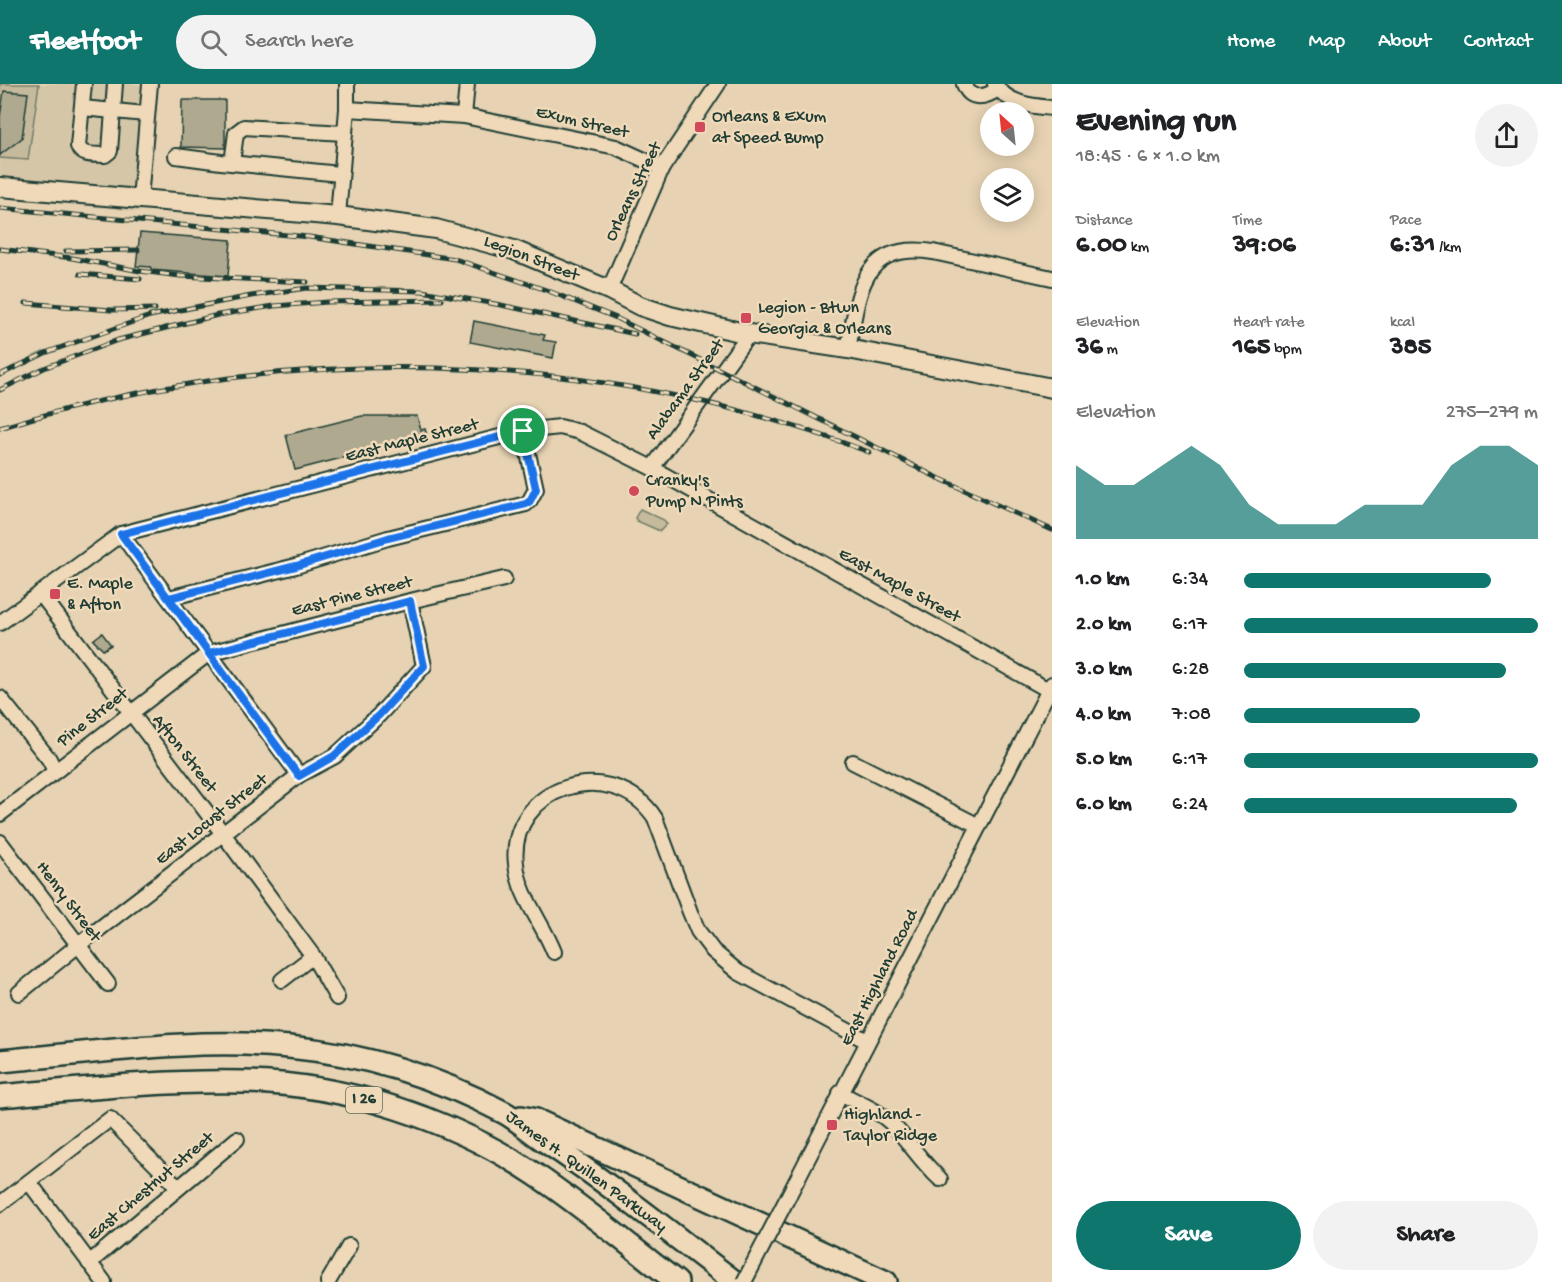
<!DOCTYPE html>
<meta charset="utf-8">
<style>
:root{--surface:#fff;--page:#f2f2f2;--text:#202124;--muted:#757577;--accent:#0f766e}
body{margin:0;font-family:"Gochi Hand",sans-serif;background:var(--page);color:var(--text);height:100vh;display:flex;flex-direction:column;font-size:22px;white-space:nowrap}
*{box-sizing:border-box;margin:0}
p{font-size:20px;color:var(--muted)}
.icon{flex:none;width:33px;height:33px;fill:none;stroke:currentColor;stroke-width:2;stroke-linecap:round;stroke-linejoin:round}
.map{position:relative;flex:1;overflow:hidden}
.side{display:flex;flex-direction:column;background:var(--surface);width:510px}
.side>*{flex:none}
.needle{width:39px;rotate:333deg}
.controls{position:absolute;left:980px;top:18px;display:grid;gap:12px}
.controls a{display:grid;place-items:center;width:54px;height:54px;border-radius:50%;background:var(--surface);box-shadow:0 3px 15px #0003;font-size:30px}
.pin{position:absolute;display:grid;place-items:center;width:51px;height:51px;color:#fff;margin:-26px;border:3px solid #fff;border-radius:50%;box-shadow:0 2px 6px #0007}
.round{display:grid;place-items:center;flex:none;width:63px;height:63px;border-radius:32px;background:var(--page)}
.head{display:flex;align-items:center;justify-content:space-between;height:102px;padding:0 24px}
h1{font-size:33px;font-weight:700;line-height:45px}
.metrics{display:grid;grid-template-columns:repeat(3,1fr);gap:9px;height:102px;padding:6px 24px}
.metrics div{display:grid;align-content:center}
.metrics b{font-size:26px;font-weight:700}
.metrics small{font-size:16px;font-weight:400}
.metrics p{font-size:16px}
.chart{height:168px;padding:12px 24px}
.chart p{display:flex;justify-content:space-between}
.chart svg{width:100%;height:108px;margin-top:6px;fill:var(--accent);opacity:.7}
.primary-button{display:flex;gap:12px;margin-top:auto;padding:12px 24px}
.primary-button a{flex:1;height:69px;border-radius:36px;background:var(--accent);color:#fff;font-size:24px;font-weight:700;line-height:69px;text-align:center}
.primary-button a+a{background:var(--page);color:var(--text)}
ul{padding:0 24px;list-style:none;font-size:20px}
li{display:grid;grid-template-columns:96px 72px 1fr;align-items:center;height:45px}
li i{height:15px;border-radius:8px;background:var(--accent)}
header{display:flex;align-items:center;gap:36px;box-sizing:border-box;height:84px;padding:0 30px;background:var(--accent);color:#fff}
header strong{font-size:28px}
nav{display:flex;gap:33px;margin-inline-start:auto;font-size:21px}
.search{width:420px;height:54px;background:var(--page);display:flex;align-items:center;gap:15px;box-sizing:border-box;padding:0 21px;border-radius:33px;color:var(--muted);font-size:22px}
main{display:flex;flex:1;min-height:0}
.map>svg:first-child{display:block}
.built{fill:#d6c6a8}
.green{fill:#c6ba9d;stroke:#727c68;stroke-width:1.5}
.building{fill:#afa990;stroke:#1f3d34;stroke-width:1.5}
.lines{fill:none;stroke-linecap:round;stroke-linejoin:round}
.minor-casing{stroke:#1f3d34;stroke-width:18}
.major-casing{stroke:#1f3d34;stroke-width:22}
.highway-casing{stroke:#1f3d34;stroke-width:26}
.minor{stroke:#efd9b8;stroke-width:14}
.major{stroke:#efd9b8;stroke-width:18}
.highway{stroke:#efd9b8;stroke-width:21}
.rail-casing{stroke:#1f3d34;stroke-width:5}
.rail{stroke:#efd9b8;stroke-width:3;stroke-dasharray:9;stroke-linecap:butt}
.minor-bridge-casing{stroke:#1f3d34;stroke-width:18;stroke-linecap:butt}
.minor-bridge{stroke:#efd9b8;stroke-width:14}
.route-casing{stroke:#fff;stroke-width:12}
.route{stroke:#1a73e8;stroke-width:8}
.poi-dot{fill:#d1495b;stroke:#efd9b8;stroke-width:2}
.labels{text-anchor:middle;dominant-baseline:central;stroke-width:5;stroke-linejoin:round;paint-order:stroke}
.shield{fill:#efd9b8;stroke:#5d6c5c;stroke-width:1.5}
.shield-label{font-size:16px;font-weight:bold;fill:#1f3d34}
.poi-label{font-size:18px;fill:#1f3d34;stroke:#efd9b8;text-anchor:start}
.street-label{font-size:18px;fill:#1f3d34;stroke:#efd9b8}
</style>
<header>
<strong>Fleetfoot</strong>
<div class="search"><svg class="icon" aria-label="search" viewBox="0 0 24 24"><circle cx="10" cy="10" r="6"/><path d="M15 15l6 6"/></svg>Search here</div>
<nav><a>Home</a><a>Map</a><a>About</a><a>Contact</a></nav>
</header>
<main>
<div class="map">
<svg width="1052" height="1198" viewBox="0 0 1052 1198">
<rect width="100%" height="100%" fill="#e7d3b3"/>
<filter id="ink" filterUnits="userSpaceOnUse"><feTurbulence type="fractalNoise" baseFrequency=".0167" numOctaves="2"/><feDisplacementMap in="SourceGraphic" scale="12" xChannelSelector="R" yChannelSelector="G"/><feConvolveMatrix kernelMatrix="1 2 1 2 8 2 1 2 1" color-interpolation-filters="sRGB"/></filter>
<g filter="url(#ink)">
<path class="built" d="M 0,0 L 157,0 L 140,128 L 0,113 Z"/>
<g class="green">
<path d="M 0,0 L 39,0 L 28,76 L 0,74 Z"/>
<path d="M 640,425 L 664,436 L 667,440 L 660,447 L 637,437 L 635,434 Z"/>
</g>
<g class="building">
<path d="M 4,7 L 28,9 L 22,54 L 0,71 L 0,33 Z"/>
<path d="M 182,16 L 225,16 L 225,64 L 181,63 Z"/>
<path d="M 140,149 L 231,156 L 228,192 L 151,186 L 151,183 L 136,182 Z"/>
<path d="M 474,237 L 545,251 L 543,256 L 556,258 L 553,274 L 470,258 Z"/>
<path d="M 362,332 L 417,332 L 421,346 L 425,345 L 427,352 L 295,386 L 286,351 Z"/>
<path d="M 102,549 L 111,561 L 103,566 L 93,556 Z"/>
</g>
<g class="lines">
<g class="minor-casing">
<g id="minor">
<path d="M 84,0 L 78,62 C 82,73 95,70 105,71 L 110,67 L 115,0"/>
<path d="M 964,0 C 970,17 985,14 998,5"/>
<path d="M 995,0 C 1007,20 1031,22 1052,24"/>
<path d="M 82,24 L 146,30"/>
<path d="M 347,25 L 464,32 L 616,63 L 662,84"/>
<path d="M 464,32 L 467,0"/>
<path d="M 176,72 L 221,78 L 340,90"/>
<path d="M 232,79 L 236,49 L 244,43 L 344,49"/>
<path d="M 140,115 L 150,0"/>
<path d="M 338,132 L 347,25 L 347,0"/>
<path d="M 609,206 L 662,84 L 718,0"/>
<path d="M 848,265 C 859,210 860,157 933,168 L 1052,194"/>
<path d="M 652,384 L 749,250"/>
<path d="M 121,450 L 299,691"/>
<path d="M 40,509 L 224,751 L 313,872 L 337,914"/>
<path d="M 169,514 L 296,482 L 388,454 L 526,420 L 530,416 L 536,405 L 523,347"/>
<path d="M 0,539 L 121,450 L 523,347 L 560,343 L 580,348 L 652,384 L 1052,608"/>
<path d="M 0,614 L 49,675 L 55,687"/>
<path d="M 853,678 L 979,742"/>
<path d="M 0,730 L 209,569 L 410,517 L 504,495"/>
<path d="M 0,758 L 108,900"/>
<path d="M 554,868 C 543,839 519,812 516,780 C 507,702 613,670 655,734 L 690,828 L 698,847 L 713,867 L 738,888 L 867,957"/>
<path d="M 282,896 L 313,872"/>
<path d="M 19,909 L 77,862 L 299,691 L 335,672 L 379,631 L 424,582 L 410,517"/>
<path d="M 840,1009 C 857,1018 880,1027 893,1041 C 910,1059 922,1079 940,1095"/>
<path d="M 29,1098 L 104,1198"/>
<path d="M 789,1111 L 1052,600"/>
<path d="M 0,1120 L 110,1035 L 178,1103"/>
<path d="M 89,1179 L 237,1055"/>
<path d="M 328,1198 L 349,1162"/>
</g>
</g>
<g class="major-casing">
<path id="major" d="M 0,103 L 338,132 L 436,145 L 514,166 L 609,206 L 640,222 L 670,232 L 749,250 L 848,265 L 1052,304"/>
</g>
<g class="highway-casing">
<g id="highway">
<path d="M 0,977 C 93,969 197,953 289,963 C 364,970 439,994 505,1029 C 519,1037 532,1049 546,1058 C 611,1101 673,1151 735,1198"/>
<path d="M 0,1012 C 81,1005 163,996 245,998 C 346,1000 452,1035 536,1091 C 585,1124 631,1163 677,1198"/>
<path d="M 521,1033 L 536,1036 L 886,1198"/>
</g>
</g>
<use href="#minor" class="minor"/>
<use href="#major" class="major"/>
<use href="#highway" class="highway"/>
<g class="rail-casing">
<g id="rail">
<path d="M 0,124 L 309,153 L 455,175 L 546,206 L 614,233 L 934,392 L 1052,446"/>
<path d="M 0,165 L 72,174 L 140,187 L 180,192 L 307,198"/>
<path d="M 66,167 L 138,166"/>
<path d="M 80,190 L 140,195"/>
<path d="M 26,219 L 111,226 L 155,225"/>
<path d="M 0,291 L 45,269 L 150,232 L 251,212 L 307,204 L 422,207 L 501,221 L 635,250"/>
<path d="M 0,306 L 44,284 L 118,256 L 218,231 L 274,222 L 328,218 L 442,216"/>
<path d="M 0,344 C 282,256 592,264 869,368"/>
</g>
</g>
<use href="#rail" class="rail"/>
<g class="minor-bridge-casing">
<path id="minor-bridge" d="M 744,1198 L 789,1111"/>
</g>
<use href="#minor-bridge" class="minor-bridge"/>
</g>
</g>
<g class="lines" filter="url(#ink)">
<g class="route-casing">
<path id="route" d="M 523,347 L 121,450 L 299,692 L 334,672 L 379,631 L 424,582 L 410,517 L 209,569 L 169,514 L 296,482 L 388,454 L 526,420 L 530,417 L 536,405 L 523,347"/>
</g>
<use href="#route" class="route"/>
</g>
<g class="poi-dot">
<rect x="694" y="37" width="12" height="12" rx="3"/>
<rect x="740" y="228" width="12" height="12" rx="3"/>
<circle cx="634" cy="407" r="6"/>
<rect x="49" y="504" width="12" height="12" rx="3"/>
<rect x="826" y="1035" width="12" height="12" rx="3"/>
</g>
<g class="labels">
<rect class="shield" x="346" y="1003" width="36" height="26" rx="4.5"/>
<g class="shield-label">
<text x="364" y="1016">I 26</text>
</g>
<g class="poi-label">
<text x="712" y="33">Orleans &amp; Exum<tspan x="712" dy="21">at Speed Bump</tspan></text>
<text x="758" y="224">Legion - Btwn<tspan x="758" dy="21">Georgia &amp; Orleans</tspan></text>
<text x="646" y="397">Cranky's<tspan x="646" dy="21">Pump N Pints</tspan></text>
<text x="67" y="500">E. Maple<tspan x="67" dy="21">&amp; Afton</tspan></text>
<text x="844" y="1031">Highland -<tspan x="844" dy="21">Taylor Ridge</tspan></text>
</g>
<g class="street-label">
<text transform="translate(582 39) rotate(13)">Exum Street</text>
<text transform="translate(634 108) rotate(-64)">Orleans Street</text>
<text transform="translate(531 175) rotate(21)">Legion Street</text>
<text transform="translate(686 306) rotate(-54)">Alabama Street</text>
<text transform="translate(412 357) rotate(-14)">East Maple Street</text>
<text transform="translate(899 502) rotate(29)">East Maple Street</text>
<text transform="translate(352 513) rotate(-14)">East Pine Street</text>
<text transform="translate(93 634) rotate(-38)">Pine Street</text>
<text transform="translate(184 670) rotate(52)">Afton Street</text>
<text transform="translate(212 736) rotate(-38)">East Locust Street</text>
<text transform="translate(68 818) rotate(53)">Henry Street</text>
<text transform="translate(880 894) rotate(-63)">East Highland Road</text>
<text transform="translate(586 1088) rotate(36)">James H. Quillen Parkway</text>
<text transform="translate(151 1103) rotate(-40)">East Chestnut Street</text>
</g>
</g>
</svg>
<div class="controls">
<a><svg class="needle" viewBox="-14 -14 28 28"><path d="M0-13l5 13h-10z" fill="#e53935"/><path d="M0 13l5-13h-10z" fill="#757577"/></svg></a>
<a><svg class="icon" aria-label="layers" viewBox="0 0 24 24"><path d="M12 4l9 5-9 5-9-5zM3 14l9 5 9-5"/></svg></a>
</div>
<div class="pin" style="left:523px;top:347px;background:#1e9e55"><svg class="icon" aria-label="arrive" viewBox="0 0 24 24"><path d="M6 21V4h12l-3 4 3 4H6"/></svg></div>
</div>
<section class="side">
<div class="head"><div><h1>Evening run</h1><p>18:45 · 6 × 1.0 km</p></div><a class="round"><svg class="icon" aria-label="share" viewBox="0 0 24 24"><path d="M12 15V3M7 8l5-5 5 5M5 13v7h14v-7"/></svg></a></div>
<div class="metrics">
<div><p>Distance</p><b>6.00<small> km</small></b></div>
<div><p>Time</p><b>39:06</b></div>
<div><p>Pace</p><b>6:31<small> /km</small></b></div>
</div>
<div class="metrics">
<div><p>Elevation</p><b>36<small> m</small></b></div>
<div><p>Heart rate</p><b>165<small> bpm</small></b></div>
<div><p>kcal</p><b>385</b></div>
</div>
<div class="chart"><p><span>Elevation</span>275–279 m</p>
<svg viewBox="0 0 160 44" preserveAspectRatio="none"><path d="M0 44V14L10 22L20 22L30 14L40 6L50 14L60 30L70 38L80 38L90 38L100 30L110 30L120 30L130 14L140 6L150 6L160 14V44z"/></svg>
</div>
<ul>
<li><b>1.0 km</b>6:34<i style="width:84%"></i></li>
<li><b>2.0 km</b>6:17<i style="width:100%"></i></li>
<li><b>3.0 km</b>6:28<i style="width:89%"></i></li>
<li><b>4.0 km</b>7:08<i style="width:60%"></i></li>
<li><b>5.0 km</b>6:17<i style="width:100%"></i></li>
<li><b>6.0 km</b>6:24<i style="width:93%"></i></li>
</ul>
<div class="primary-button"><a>Save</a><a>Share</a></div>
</section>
</main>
